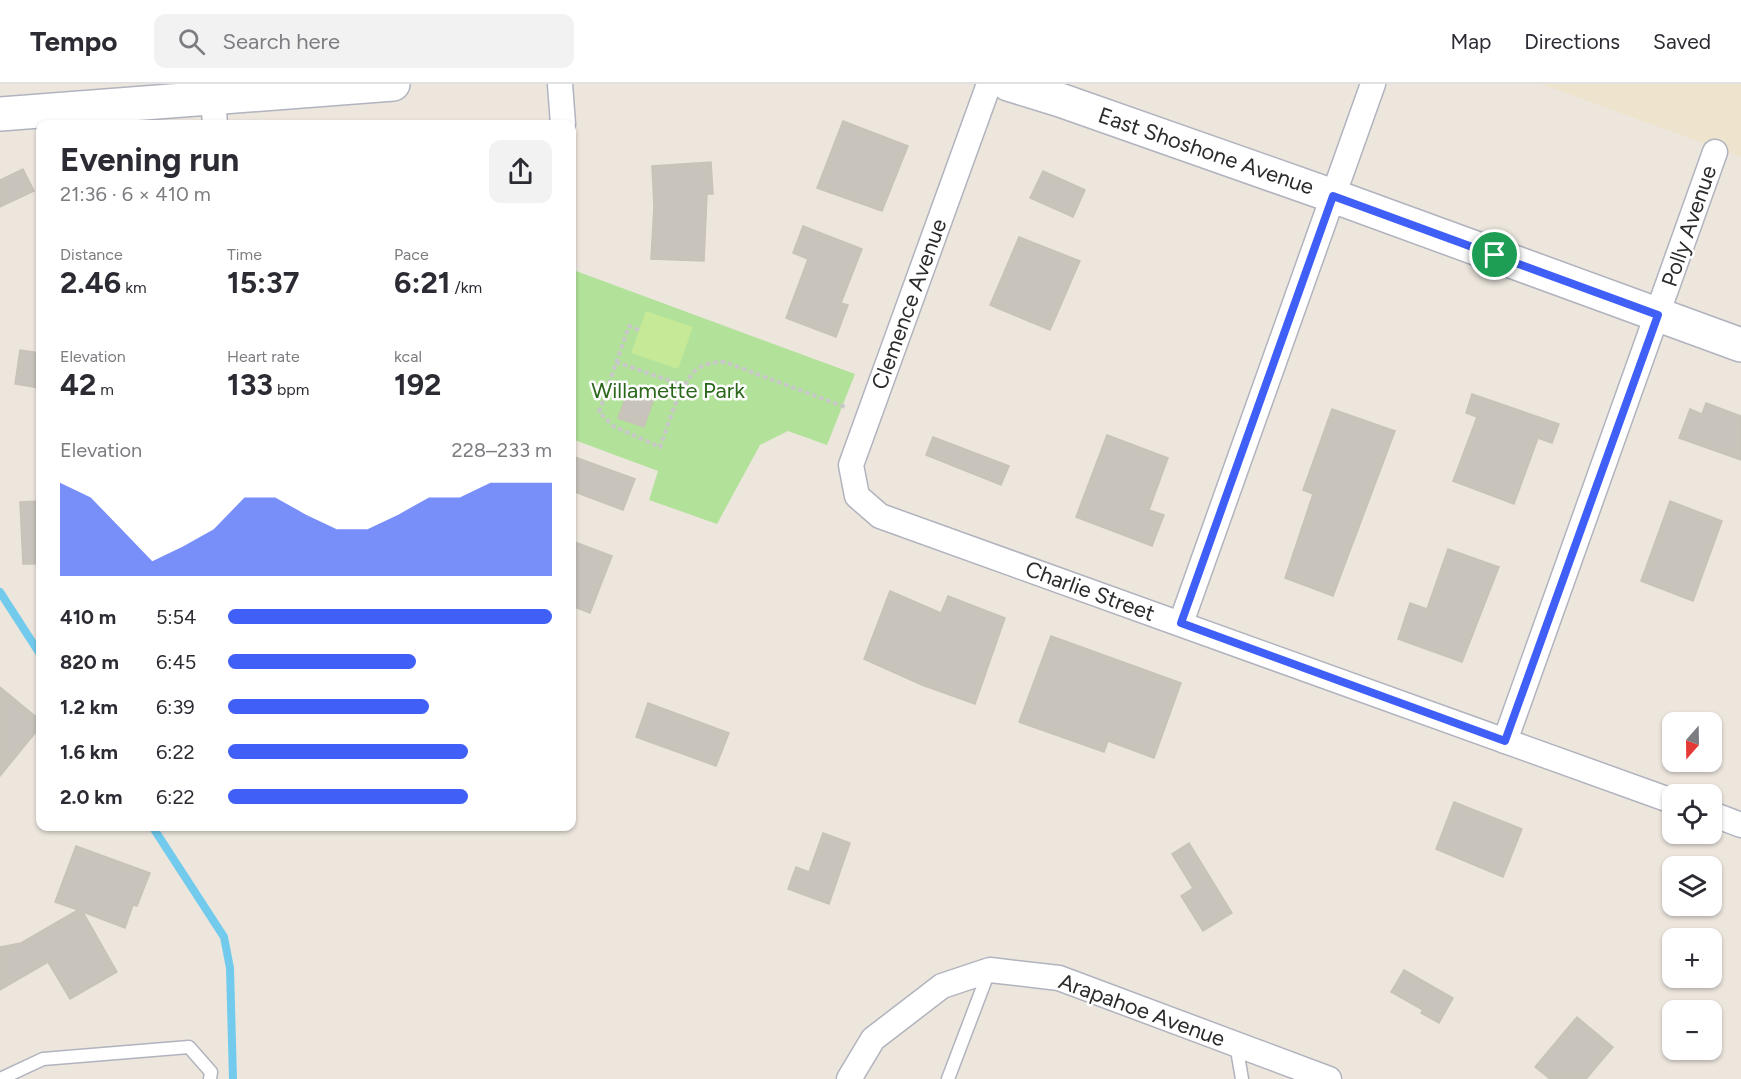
<!DOCTYPE html>
<meta charset="utf-8">
<style>
:root{--surface:#fff;--page:#f2f2f3;--text:#2b2b33;--muted:#7c7c81;--line:#e1e1e2;--accent:#3f5ff7}
body{margin:0;font-family:Figtree,sans-serif;background:var(--page);color:var(--text);height:100vh;display:flex;flex-direction:column;font-size:22px;white-space:nowrap}
*{box-sizing:border-box;margin:0}
p{font-size:20px;color:var(--muted)}
.icon{flex:none;width:33px;height:33px;fill:none;stroke:currentColor;stroke-width:2;stroke-linecap:round;stroke-linejoin:round}
.map{position:relative;flex:1;overflow:hidden}
.panel{position:absolute;left:36px;top:36px;width:540px;height:711px;display:flex;flex-direction:column;background:var(--surface);border-radius:12px;box-shadow:0 2px 4px #0004}
.panel>*{flex:none}
.needle{width:39px;rotate:200deg}
.buttons{position:absolute;left:1662px;top:628px;display:grid;gap:12px}
.buttons a{display:grid;place-items:center;width:60px;height:60px;border-radius:12px;background:var(--surface);box-shadow:0 2px 4px #0004;font-size:30px}
.pin{position:absolute;display:grid;place-items:center;width:51px;height:51px;color:#fff;margin:-26px;border:3px solid #fff;border-radius:50%;box-shadow:0 2px 6px #0007}
.round{display:grid;place-items:center;flex:none;width:63px;height:63px;border-radius:12px;background:var(--page)}
.summary{display:flex;align-items:center;justify-content:space-between;height:102px;padding:0 24px}
h1{font-size:33px;font-weight:700;line-height:45px}
.metrics{display:grid;grid-template-columns:repeat(3,1fr);gap:9px;height:102px;padding:6px 24px}
.metrics div{display:grid;align-content:center}
.metrics b{font-size:30px;font-weight:700}
.metrics small{font-size:16px;font-weight:400}
.metrics p{font-size:16px}
.chart{height:168px;padding:12px 24px}
.chart p{display:flex;justify-content:space-between}
.chart svg{width:100%;height:108px;margin-top:6px;fill:var(--accent);opacity:.7}
ul{padding:0 24px;list-style:none;font-size:20px}
li{display:grid;grid-template-columns:96px 72px 1fr;align-items:center;height:45px}
li i{height:15px;border-radius:8px;background:var(--accent)}
header{display:flex;align-items:center;gap:36px;box-sizing:border-box;height:84px;padding:0 30px;background:var(--surface);border-bottom:2px solid var(--line)}
header strong{font-size:28px}
nav{display:flex;gap:33px;margin-inline-start:auto;font-size:21px}
.search{width:420px;height:54px;background:var(--page);display:flex;align-items:center;gap:15px;box-sizing:border-box;padding:0 21px;border-radius:12px;color:var(--muted);font-size:22px}
.map>svg:first-child{display:block}
.education{fill:#eee4cd}
.green{fill:#b2e29a}
.pitch{fill:#c5e996}
.lines{fill:none;stroke-linecap:round;stroke-linejoin:round}
.stream{stroke:#72cbed;stroke-width:8}
.building{fill:#c8c4bc;stroke:#c8c2b7;stroke-width:1.5}
.lane-casing{stroke:#b1b3be;stroke-width:15}
.street-casing{stroke:#b1b3be;stroke-width:27}
.secondary-casing{stroke:#b1b3be;stroke-width:36}
.path{stroke:#c8c8c8;stroke-width:4;stroke-dasharray:4.5 3;stroke-linecap:butt}
.lane{stroke:#fff;stroke-width:12}
.street{stroke:#fff;stroke-width:24}
.secondary{stroke:#fff;stroke-width:33}
.route-casing{stroke:#fff;stroke-width:12}
.route{stroke:#3f5ff7;stroke-width:8}
.labels{text-anchor:middle;dominant-baseline:central;stroke-width:5;stroke-linejoin:round;paint-order:stroke}
.street-label{font-size:22px;fill:#2b2b2b;stroke:#fff}
.park-label{font-size:22px;fill:#2a671b;stroke:#fff}
</style>
<header>
<strong>Tempo</strong>
<div class="search"><svg class="icon" aria-label="search" viewBox="0 0 24 24"><circle cx="10" cy="10" r="6"/><path d="M15 15l6 6"/></svg>Search here</div>
<nav><a>Map</a><a>Directions</a><a>Saved</a></nav>
</header>
<div class="map">
<svg width="1741" height="995" viewBox="0 0 1741 995">
<rect width="100%" height="100%" fill="#ece6dd"/>
<path class="education" d="M 1541,0 L 1741,0 L 1741,73 Z"/>
<path class="green" d="M 576,187 L 855,290 L 827,361 L 788,347 L 760,361 L 717,440 L 649,416 L 658,387 L 572,355 L 572,200 Z"/>
<path class="pitch" d="M 646,227 L 693,243 L 678,285 L 631,269 Z"/>
<g class="lines">
<g class="stream">
<path d="M 0,508 L 40,570"/>
<path d="M 152,742 L 224,853 L 230,884 L 233,995"/>
</g>
</g>
<g class="building">
<path d="M 843,37 L 908,62 L 882,127 L 817,104 Z"/>
<path d="M 711,78 L 713,110 L 707,110 L 704,177 L 651,175 L 654,123 L 652,82 Z"/>
<path d="M 23,85 L 34,107 L 0,123 L 0,96 Z"/>
<path d="M 1043,87 L 1085,106 L 1073,133 L 1030,114 Z"/>
<path d="M 803,142 L 862,165 L 841,219 L 848,221 L 836,253 L 786,234 L 808,175 L 793,169 Z"/>
<path d="M 1019,153 L 1080,177 L 1050,246 L 990,221 Z"/>
<path d="M 20,266 L 40,269 L 40,304 L 15,300 Z"/>
<path d="M 630,302 L 655,311 L 644,343 L 618,334 Z"/>
<path d="M 1472,310 L 1559,340 L 1552,359 L 1538,354 L 1514,420 L 1453,397 L 1477,333 L 1466,329 Z"/>
<path d="M 1706,319 L 1741,332 L 1741,376 L 1679,354 L 1690,325 L 1702,330 Z"/>
<path d="M 1332,325 L 1395,347 L 1333,512 L 1285,494 L 1313,410 L 1303,406 Z"/>
<path d="M 1107,351 L 1168,374 L 1149,426 L 1164,431 L 1152,462 L 1076,433 Z"/>
<path d="M 933,353 L 1009,382 L 1001,401 L 926,371 Z"/>
<path d="M 572,372 L 635,395 L 623,426 L 572,407 Z"/>
<path d="M 40,417 L 40,480 L 23,480 L 20,418 Z"/>
<path d="M 1670,417 L 1722,437 L 1693,517 L 1641,497 Z"/>
<path d="M 572,457 L 612,472 L 590,529 L 572,522 Z"/>
<path d="M 1448,465 L 1499,483 L 1462,578 L 1398,555 L 1410,519 L 1427,525 Z"/>
<path d="M 890,507 L 941,529 L 948,512 L 1005,534 L 975,620 L 922,601 L 864,575 Z"/>
<path d="M 1051,552 L 1181,599 L 1154,674 L 1108,657 L 1104,668 L 1019,638 Z"/>
<path d="M 0,603 L 40,636 L 40,643 L 0,692 Z"/>
<path d="M 648,619 L 729,649 L 716,682 L 636,653 Z"/>
<path d="M 1454,718 L 1522,745 L 1503,793 L 1436,765 Z"/>
<path d="M 823,749 L 850,759 L 829,820 L 788,805 L 796,783 L 809,788 Z"/>
<path d="M 1189,759 L 1232,829 L 1203,847 L 1181,812 L 1193,804 L 1172,770 Z"/>
<path d="M 76,762 L 150,789 L 137,822 L 133,821 L 125,844 L 83,828 L 117,888 L 70,915 L 48,878 L 0,906 L 0,863 L 21,859 L 78,826 L 55,818 Z"/>
<path d="M 1404,886 L 1453,914 L 1439,939 L 1421,929 L 1423,926 L 1391,908 Z"/>
<path d="M 1577,933 L 1613,963 L 1586,995 L 1550,995 L 1535,983 Z"/>
</g>
<g class="lines">
<g class="lane-casing">
<g id="lane">
<path d="M 1236,960 L 1242,995"/>
<path d="M 0,995 L 43,975 L 189,963 L 211,988 L 210,995"/>
<path d="M 948,995 L 989,887"/>
</g>
</g>
<g class="street-casing">
<g id="street">
<path d="M 560,0 L 563,40"/>
<path d="M 989,0 L 851,381 L 857,412 L 880,432 L 1672,717"/>
<path d="M 213,15 L 215,40"/>
<path d="M 1181,539 L 1373,0"/>
<path d="M 1505,657 L 1715,68"/>
<path d="M 1712,730 L 1741,741"/>
<path d="M 849,995 L 873,955 L 942,902 L 990,886 L 1059,894 L 1329,995"/>
</g>
</g>
<g class="secondary-casing">
<g id="secondary">
<path d="M 1008,0 L 1060,16 L 1333,112 L 1741,261"/>
<path d="M 0,30 L 393,0"/>
</g>
</g>
<g class="path">
<path d="M 639,246 L 629,242 L 599,328 L 613,342 L 660,363 C 669,339 677,308 694,288 C 701,280 714,278 725,278 L 845,323"/>
<path d="M 616,278 L 685,302"/>
</g>
<use href="#lane" class="lane"/>
<use href="#street" class="street"/>
<use href="#secondary" class="secondary"/>
</g>
<g class="lines">
<g class="route-casing">
<path id="route" d="M 1333,112 L 1658,231 L 1505,657 L 1181,539 Z"/>
</g>
<use href="#route" class="route"/>
</g>
<g class="labels">
<g class="street-label">
<text transform="translate(1206 67) rotate(19)">East Shoshone Avenue</text>
<text transform="translate(1689 142) rotate(-71)">Polly Avenue</text>
<text transform="translate(909 220) rotate(-70)">Clemence Avenue</text>
<text transform="translate(1090 507) rotate(20)">Charlie Street</text>
<text transform="translate(1142 926) rotate(20)">Arapahoe Avenue</text>
</g>
<g class="park-label">
<text x="668" y="306">Willamette Park</text>
</g>
</g>
</svg>
<div class="buttons">
<a><svg class="needle" viewBox="-14 -14 28 28"><path d="M0-13l5 13h-10z" fill="#e53935"/><path d="M0 13l5-13h-10z" fill="#7c7c81"/></svg></a>
<a><svg class="icon" aria-label="locate" viewBox="0 0 24 24"><circle cx="12" cy="12" r="6"/><path d="M12 2v4M12 18v4M2 12h4M18 12h4"/></svg></a>
<a><svg class="icon" aria-label="layers" viewBox="0 0 24 24"><path d="M12 4l9 5-9 5-9-5zM3 14l9 5 9-5"/></svg></a>
<a>+</a>
<a>−</a>
</div>
<div class="pin" style="left:1495px;top:171px;background:#1e9e55"><svg class="icon" aria-label="arrive" viewBox="0 0 24 24"><path d="M6 21V4h12l-3 4 3 4H6"/></svg></div>
<section class="panel">
<div class="summary"><div><h1>Evening run</h1><p>21:36 · 6 × 410 m</p></div><a class="round"><svg class="icon" aria-label="share" viewBox="0 0 24 24"><path d="M12 15V3M7 8l5-5 5 5M5 13v7h14v-7"/></svg></a></div>
<div class="metrics">
<div><p>Distance</p><b>2.46<small> km</small></b></div>
<div><p>Time</p><b>15:37</b></div>
<div><p>Pace</p><b>6:21<small> /km</small></b></div>
</div>
<div class="metrics">
<div><p>Elevation</p><b>42<small> m</small></b></div>
<div><p>Heart rate</p><b>133<small> bpm</small></b></div>
<div><p>kcal</p><b>192</b></div>
</div>
<div class="chart"><p><span>Elevation</span>228–233 m</p>
<svg viewBox="0 0 160 44" preserveAspectRatio="none"><path d="M0 44V6L10 12L20 25L30 38L40 32L50 25L60 12L70 12L80 19L90 25L100 25L110 19L120 12L130 12L140 6L150 6L160 6V44z"/></svg>
</div>
<ul>
<li><b>410 m</b>5:54<i style="width:100%"></i></li>
<li><b>820 m</b>6:45<i style="width:58%"></i></li>
<li><b>1.2 km</b>6:39<i style="width:62%"></i></li>
<li><b>1.6 km</b>6:22<i style="width:74%"></i></li>
<li><b>2.0 km</b>6:22<i style="width:74%"></i></li>
</ul>
</section>
</div>
